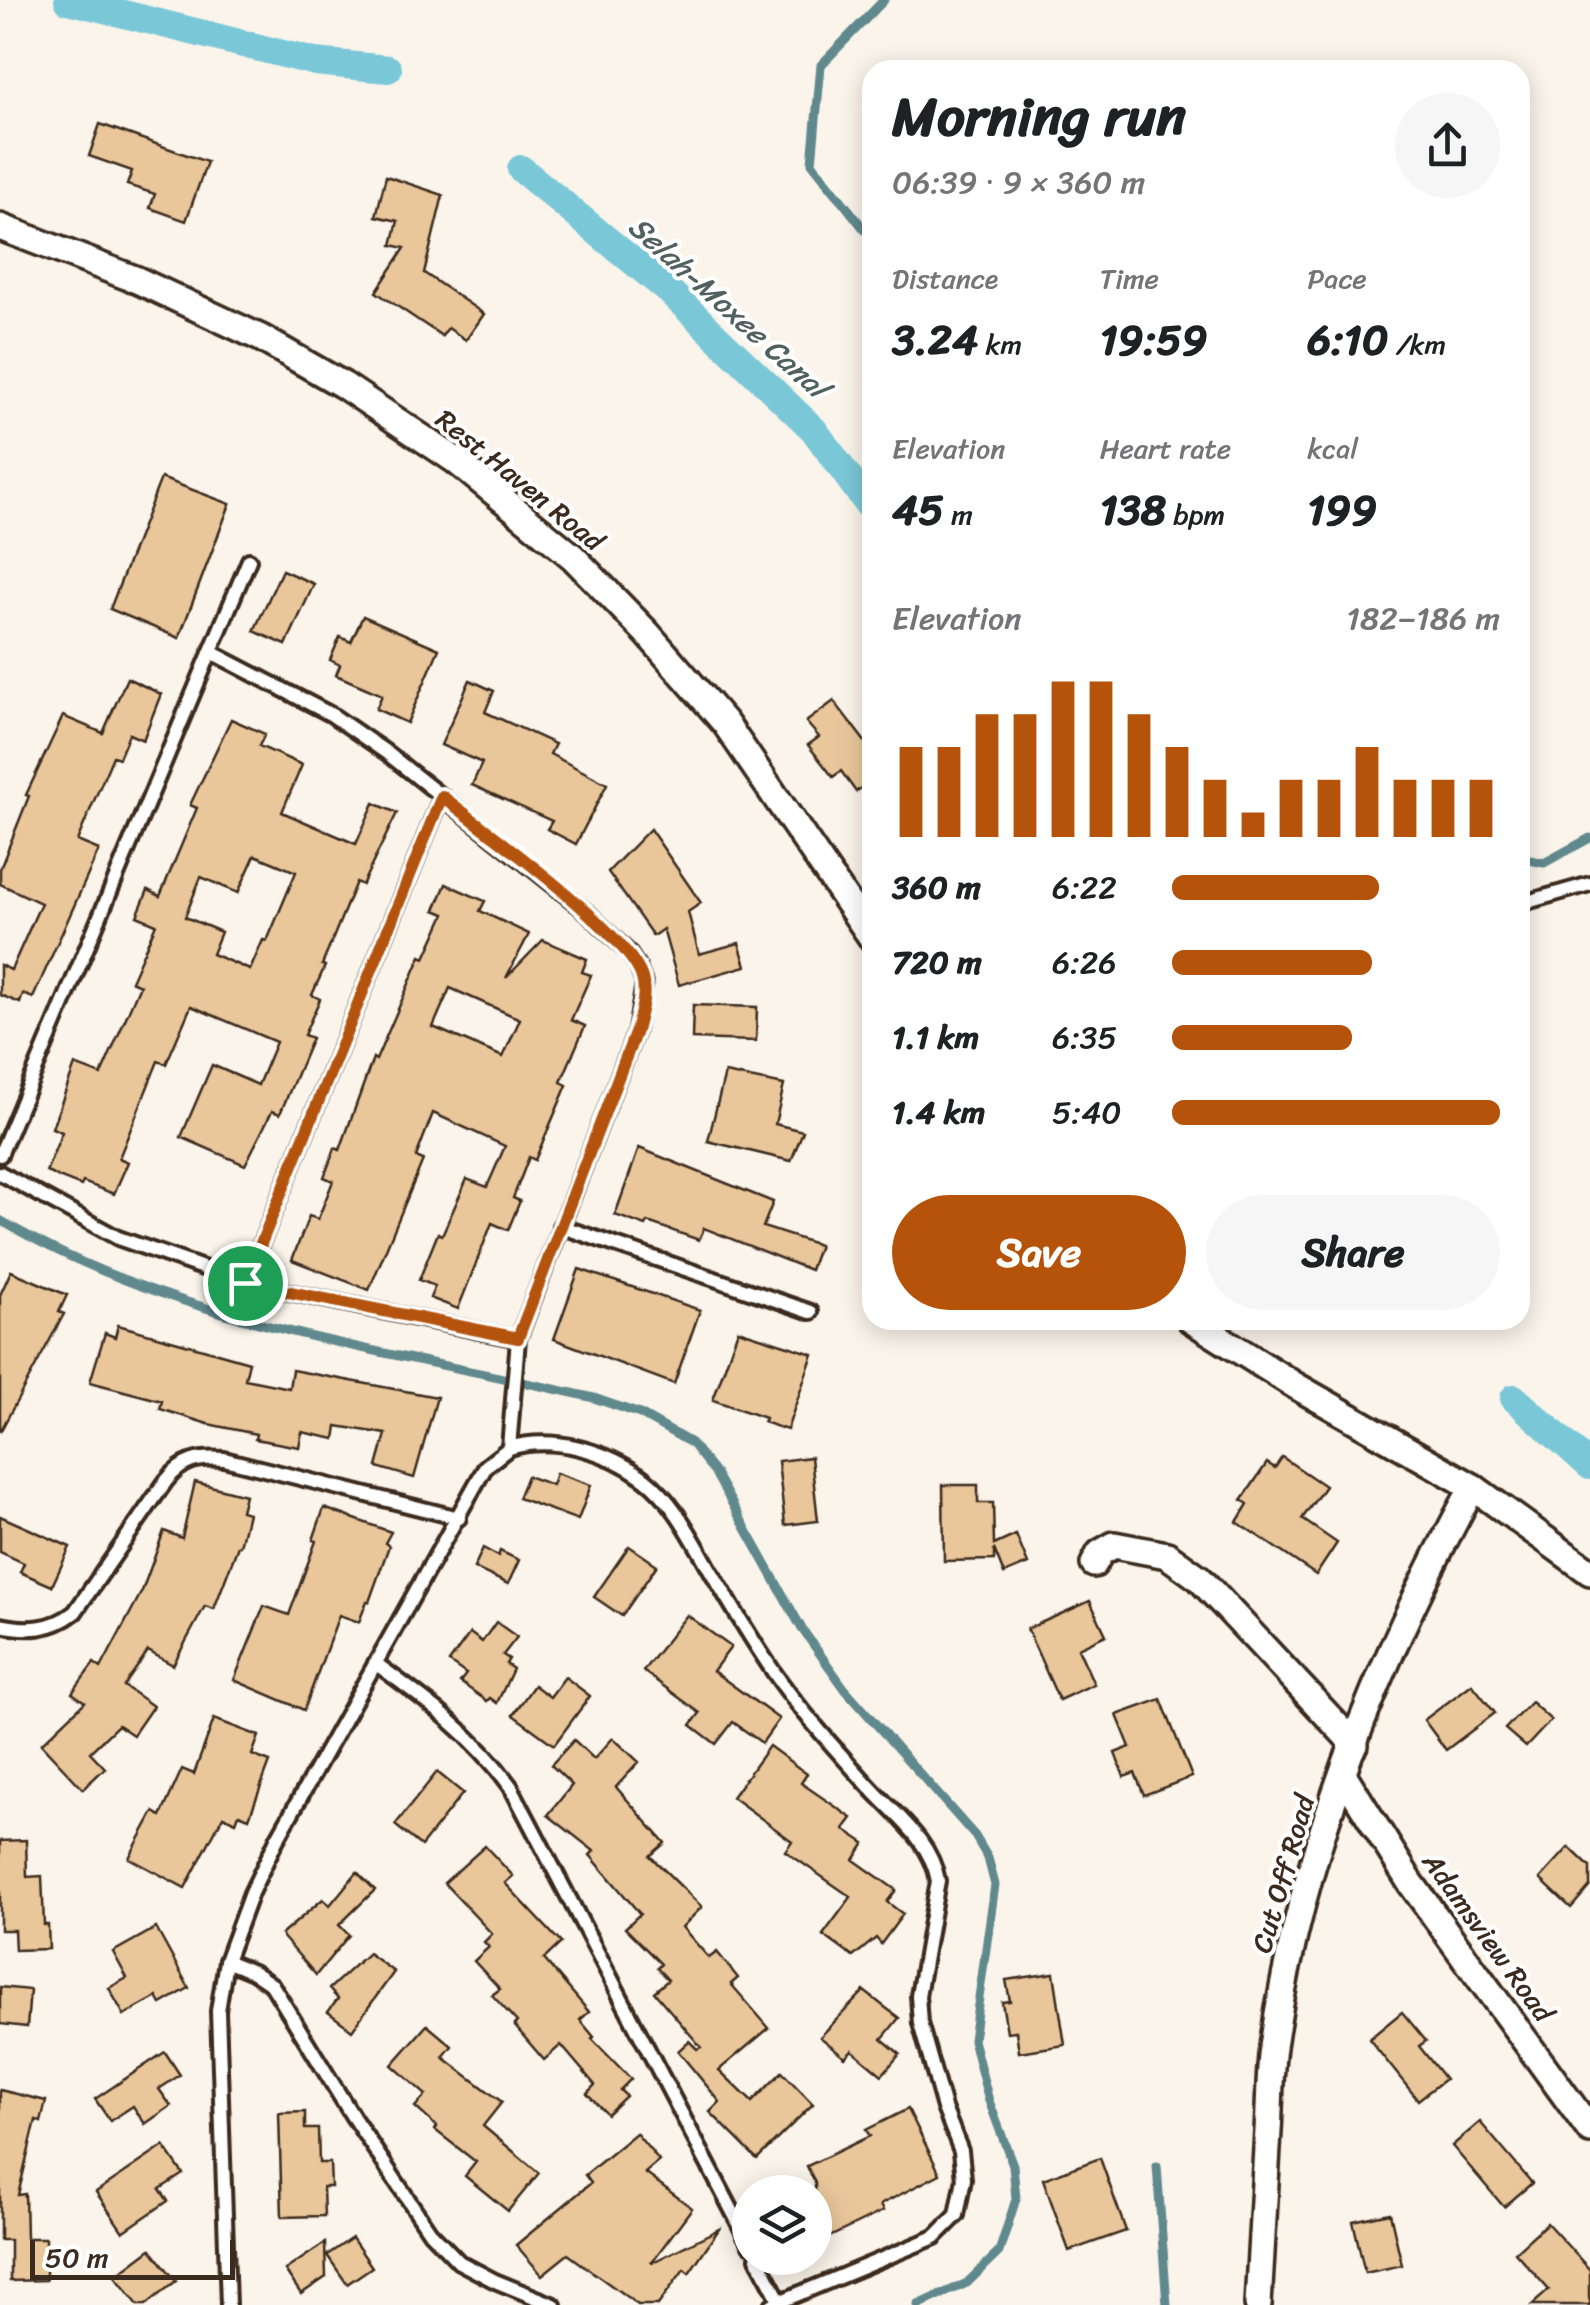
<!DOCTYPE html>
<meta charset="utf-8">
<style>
:root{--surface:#fff;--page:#f6f6f6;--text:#202124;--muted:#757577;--accent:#b45309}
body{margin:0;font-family:Sriracha,sans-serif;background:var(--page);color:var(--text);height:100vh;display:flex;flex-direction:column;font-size:38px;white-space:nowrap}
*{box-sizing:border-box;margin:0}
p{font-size:32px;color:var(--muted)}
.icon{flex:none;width:55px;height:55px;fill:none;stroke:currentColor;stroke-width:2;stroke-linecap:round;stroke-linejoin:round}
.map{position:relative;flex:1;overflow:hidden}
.drawer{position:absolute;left:862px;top:60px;width:668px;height:1270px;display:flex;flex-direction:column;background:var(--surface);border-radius:30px;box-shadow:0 5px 25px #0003}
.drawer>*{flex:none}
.fabs{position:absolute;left:732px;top:2175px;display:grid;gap:20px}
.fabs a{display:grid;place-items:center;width:100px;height:100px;border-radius:50%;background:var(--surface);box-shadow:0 5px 25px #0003;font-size:50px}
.scale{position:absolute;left:30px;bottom:25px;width:205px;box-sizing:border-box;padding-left:10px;border:5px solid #3b2a1e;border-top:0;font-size:28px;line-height:35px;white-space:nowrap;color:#3b2a1e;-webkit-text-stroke:8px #fff;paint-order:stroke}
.pin{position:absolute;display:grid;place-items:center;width:85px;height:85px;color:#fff;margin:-42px;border:5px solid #fff;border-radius:50%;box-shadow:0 2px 10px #0007}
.round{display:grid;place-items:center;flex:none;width:105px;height:105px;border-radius:52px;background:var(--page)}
.overview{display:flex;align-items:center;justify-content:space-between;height:170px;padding:0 30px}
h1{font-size:55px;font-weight:700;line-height:75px}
.stats{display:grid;grid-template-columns:repeat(3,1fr);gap:15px;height:170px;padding:10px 30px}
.stats div{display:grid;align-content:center}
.stats b{font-size:42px;font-weight:700}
.stats small{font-size:28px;font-weight:400}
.stats p{font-size:28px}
.chart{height:280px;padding:20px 30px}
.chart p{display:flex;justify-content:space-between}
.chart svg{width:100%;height:180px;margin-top:10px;stroke:var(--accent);stroke-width:6}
.primary-button{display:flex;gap:20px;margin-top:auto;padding:20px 30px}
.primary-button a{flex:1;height:115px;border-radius:60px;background:var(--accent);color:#fff;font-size:40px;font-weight:700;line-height:115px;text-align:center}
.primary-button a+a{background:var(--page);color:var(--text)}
ul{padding:0 30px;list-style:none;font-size:32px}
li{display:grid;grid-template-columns:160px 120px 1fr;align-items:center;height:75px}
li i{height:25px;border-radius:12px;background:var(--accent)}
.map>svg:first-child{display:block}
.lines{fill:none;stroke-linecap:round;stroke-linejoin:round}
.stream{stroke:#61898d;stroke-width:9}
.canal{stroke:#7ac8d7;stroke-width:28}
.building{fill:#eac79b;stroke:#3b2a1e;stroke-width:2.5;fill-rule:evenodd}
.lane-casing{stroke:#3b2a1e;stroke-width:20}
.street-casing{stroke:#3b2a1e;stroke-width:32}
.lane{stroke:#fff;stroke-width:12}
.street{stroke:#fff;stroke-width:25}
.route-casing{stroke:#fff;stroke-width:20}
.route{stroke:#b45309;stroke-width:12}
.labels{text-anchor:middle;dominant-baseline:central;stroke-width:8;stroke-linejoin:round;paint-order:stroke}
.street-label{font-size:28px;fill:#3b2a1e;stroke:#fff}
.water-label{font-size:30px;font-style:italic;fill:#51615f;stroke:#fff}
</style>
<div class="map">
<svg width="1590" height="2305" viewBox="0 0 1590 2305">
<rect width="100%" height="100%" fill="#fbf4eb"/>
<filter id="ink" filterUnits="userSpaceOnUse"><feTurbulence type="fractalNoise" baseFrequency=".01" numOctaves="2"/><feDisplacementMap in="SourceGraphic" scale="20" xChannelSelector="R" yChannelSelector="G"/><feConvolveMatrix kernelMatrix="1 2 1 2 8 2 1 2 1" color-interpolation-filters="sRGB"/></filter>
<g filter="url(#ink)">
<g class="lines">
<g class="stream">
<path d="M 872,239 L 812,163 L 821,65 L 884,0"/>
<path d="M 1520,858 L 1544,863 L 1590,838"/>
<path d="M 0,1220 C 179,1326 395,1351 594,1398 L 640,1414 L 691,1443 L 715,1473 L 802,1629 L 845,1689 L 975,1836 L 988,1858 L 995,1885 L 973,2040 L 989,2101 L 1013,2165 L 1016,2199 L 999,2252 L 967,2283 L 918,2305"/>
<path d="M 1157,2166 L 1167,2305"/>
</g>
<g class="canal">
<path d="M 68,0 L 315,62 L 388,69"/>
<path d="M 521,169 L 669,291 L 814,430 L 872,510"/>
<path d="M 1514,1398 L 1590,1466"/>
</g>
</g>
<g class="building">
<path d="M 100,124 L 207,162 L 186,221 L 150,208 L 155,194 L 127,185 L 132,171 L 89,156 Z"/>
<path d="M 386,176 L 443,195 L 424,273 L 484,314 L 466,340 L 448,328 L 442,336 L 376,292 L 405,248 L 392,245 L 398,221 L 376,216 Z"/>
<path d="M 161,478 L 230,504 L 179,638 L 110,609 Z"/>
<path d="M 282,570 L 314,584 L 286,645 L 254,631 Z"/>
<path d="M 363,616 L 439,649 L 407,723 L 376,709 L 382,695 L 336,675 L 340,665 L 330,660 L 340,637 L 351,642 Z"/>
<path d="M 127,678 L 161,694 L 143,740 L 129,734 L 119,758 L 113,756 L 77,841 L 99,850 L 33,998 L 23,994 L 20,1003 L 0,995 L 0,965 L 11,970 L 41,903 L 0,884 L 0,869 L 29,796 L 26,795 L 63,716 L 103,733 Z"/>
<path d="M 470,680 L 494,691 L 485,712 L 555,744 L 550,754 L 607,784 L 576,844 L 547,829 L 552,821 L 472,785 L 482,763 L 441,745 Z"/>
<path d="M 834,701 L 872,751 L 872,779 L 856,792 L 841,771 L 833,777 L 808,745 L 819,737 L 806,722 Z"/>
<path d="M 231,719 L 265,734 L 259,746 L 302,765 L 282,812 L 356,844 L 374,803 L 397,813 L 362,885 L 356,882 L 322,965 L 325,966 L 312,995 L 320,999 L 304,1035 L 312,1038 L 280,1114 L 272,1111 L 245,1165 L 181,1137 L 212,1065 L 258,1085 L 276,1042 L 191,1006 L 166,1064 L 158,1061 L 119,1158 L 128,1162 L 114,1194 L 83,1182 L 81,1186 L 46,1172 L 62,1132 L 52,1128 L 75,1065 L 101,1075 L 140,985 L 131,981 L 156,924 L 137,916 L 148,890 L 160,896 L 197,808 L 190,805 ZM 255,855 L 296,872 L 267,941 L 263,940 L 250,970 L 212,954 L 221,932 L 185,917 L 201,877 L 238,893 Z"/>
<path d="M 650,829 L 701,903 L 688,912 L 699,954 L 739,943 L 746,966 L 679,985 L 663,929 L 653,936 L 608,872 Z"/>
<path d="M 446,884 L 485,901 L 480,911 L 529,934 L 506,978 L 543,940 L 587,959 L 582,972 L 591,975 L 571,1020 L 585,1026 L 561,1082 L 567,1085 L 535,1160 L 529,1157 L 513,1198 L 520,1201 L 508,1230 L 492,1223 L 458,1309 L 430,1298 L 435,1286 L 419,1280 L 438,1233 L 442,1235 L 467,1179 L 487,1187 L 505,1146 L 433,1113 L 416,1157 L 423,1160 L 369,1290 L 292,1260 L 309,1216 L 318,1219 L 333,1181 L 324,1177 L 335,1148 L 340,1150 L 373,1058 L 376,1060 L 421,956 L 425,958 L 445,914 L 435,910 ZM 450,988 L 520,1019 L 503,1057 L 433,1027 Z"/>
<path d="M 693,1005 L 757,1007 L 756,1041 L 692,1039 Z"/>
<path d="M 725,1073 L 784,1085 L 775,1124 L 803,1131 L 791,1161 L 708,1141 Z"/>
<path d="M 639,1148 L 773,1202 L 763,1227 L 819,1245 L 810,1270 L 704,1228 L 699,1240 L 648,1222 L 646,1226 L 615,1215 Z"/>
<path d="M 579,1269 L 700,1310 L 674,1384 L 554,1339 Z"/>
<path d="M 11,1271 L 67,1295 L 59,1312 L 64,1314 L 0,1432 L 0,1295 Z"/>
<path d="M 118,1325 L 249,1362 L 245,1379 L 289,1388 L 292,1370 L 437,1397 L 414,1478 L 377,1467 L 386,1434 L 337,1426 L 335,1439 L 302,1432 L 299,1447 L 255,1439 L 256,1434 L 208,1424 L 160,1409 L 162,1401 L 90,1382 L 105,1333 L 115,1337 Z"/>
<path d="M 738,1330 L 813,1354 L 787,1430 L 763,1422 L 765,1418 L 713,1400 Z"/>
<path d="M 811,1457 L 818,1521 L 785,1525 L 778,1461 Z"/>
<path d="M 1282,1457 L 1325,1486 L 1302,1519 L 1337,1543 L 1316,1575 L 1237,1522 L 1248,1504 L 1242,1500 L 1267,1463 L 1275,1468 Z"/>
<path d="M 556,1473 L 591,1485 L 578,1520 L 518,1498 L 527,1476 L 552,1485 Z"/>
<path d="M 195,1482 L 245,1495 L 241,1511 L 248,1513 L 240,1546 L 238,1546 L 214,1609 L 205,1606 L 173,1665 L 148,1651 L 124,1686 L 153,1706 L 133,1735 L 118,1725 L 90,1752 L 105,1768 L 83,1789 L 41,1744 L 85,1702 L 72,1693 L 94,1663 L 101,1668 L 142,1591 L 164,1531 L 182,1538 Z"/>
<path d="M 943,1485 L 978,1485 L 978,1503 L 993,1503 L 994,1545 L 1016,1535 L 1028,1564 L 1004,1574 L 994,1549 L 994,1560 L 944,1561 Z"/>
<path d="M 324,1508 L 391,1532 L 385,1543 L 389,1546 L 369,1602 L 367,1601 L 359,1622 L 339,1615 L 304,1710 L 234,1680 L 264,1606 L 289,1615 L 316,1541 L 313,1540 Z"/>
<path d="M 0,1516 L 70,1547 L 52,1586 L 20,1572 L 24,1563 L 0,1552 Z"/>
<path d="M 629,1546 L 657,1565 L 622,1616 L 594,1597 Z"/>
<path d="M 483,1548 L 498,1556 L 500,1551 L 519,1560 L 508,1584 L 474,1568 Z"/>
<path d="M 1090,1601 L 1106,1635 L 1078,1648 L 1094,1684 L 1059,1700 L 1027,1629 Z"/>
<path d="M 687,1615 L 731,1647 L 713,1671 L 779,1719 L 762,1743 L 733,1722 L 716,1744 L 691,1725 L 700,1713 L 643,1671 Z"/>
<path d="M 496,1622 L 517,1637 L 503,1655 L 509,1659 L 506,1664 L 513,1669 L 497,1703 L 490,1698 L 487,1701 L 460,1682 L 466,1674 L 449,1662 L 470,1633 L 482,1642 Z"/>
<path d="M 565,1677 L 590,1696 L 554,1745 L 513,1715 L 534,1685 L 550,1697 Z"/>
<path d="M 1472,1684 L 1495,1713 L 1446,1750 L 1424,1720 Z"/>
<path d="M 1161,1699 L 1192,1777 L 1144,1795 L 1135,1773 L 1124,1777 L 1115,1753 L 1130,1747 L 1117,1715 Z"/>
<path d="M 1531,1702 L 1551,1720 L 1526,1747 L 1505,1729 Z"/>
<path d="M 214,1719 L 259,1736 L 252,1755 L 270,1762 L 249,1818 L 239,1814 L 236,1822 L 223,1816 L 185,1888 L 129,1858 L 154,1812 L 161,1816 L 182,1769 L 194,1774 Z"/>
<path d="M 613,1738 L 639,1762 L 616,1787 L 665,1843 L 650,1856 L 702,1907 L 682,1927 L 709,1958 L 717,1952 L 738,1978 L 731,1984 L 769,2028 L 719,2070 L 752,2102 L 782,2072 L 813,2104 L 757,2159 L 710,2112 L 720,2102 L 678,2051 L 689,2041 L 697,2049 L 701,2047 L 654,1992 L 668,1980 L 657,1968 L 661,1964 L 625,1928 L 640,1914 L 590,1855 L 594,1851 L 548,1815 L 572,1785 L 551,1765 L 574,1740 L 594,1759 Z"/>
<path d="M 769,1746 L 807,1774 L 801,1783 L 852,1818 L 844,1829 L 865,1843 L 854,1860 L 896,1890 L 887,1902 L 903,1914 L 881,1944 L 876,1938 L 853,1957 L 823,1935 L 851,1897 L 785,1851 L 792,1841 L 732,1797 Z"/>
<path d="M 437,1772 L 463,1793 L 421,1846 L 395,1825 Z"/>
<path d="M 26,1840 L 27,1877 L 42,1876 L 44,1925 L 48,1925 L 49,1949 L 15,1950 L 14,1930 L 0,1930 L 0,1841 Z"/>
<path d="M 485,1846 L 513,1876 L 505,1883 L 561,1943 L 544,1959 L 589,2012 L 580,2020 L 594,2037 L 592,2039 L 631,2079 L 620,2090 L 626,2096 L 607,2114 L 587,2093 L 595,2085 L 561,2045 L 544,2060 L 514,2025 L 517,2022 L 492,1995 L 500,1989 L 474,1961 L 489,1947 L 484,1942 L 492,1934 L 444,1883 Z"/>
<path d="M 1569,1847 L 1590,1867 L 1590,1886 L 1571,1908 L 1540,1879 Z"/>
<path d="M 357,1872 L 375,1890 L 339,1925 L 349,1935 L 316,1975 L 281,1935 L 323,1899 L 330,1905 Z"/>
<path d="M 156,1928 L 189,1988 L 161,2004 L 157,1997 L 124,2015 L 109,1988 L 127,1978 L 113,1952 Z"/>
<path d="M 368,1953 L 394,1972 L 352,2030 L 328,2012 L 338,1999 L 329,1989 Z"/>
<path d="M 1054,1973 L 1065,2045 L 1019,2052 L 1016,2031 L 1007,2032 L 1002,2002 L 1010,2001 L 1006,1980 Z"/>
<path d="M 0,1987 L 30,1990 L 27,2027 L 0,2024 Z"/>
<path d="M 864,1991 L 899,2018 L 882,2039 L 900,2054 L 882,2075 L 852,2050 L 845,2057 L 820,2037 Z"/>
<path d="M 1402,2012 L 1426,2041 L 1419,2046 L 1445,2079 L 1418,2100 L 1369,2039 Z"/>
<path d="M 427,2025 L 452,2046 L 443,2057 L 502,2102 L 483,2126 L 539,2173 L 508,2211 L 465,2176 L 476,2162 L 435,2130 L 437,2127 L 415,2107 L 426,2095 L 392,2065 Z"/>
<path d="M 165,2052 L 180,2075 L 159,2089 L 171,2106 L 145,2124 L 133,2106 L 110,2121 L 95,2099 Z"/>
<path d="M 0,2090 L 46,2101 L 41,2122 L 36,2120 L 18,2195 L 25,2194 L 26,2238 L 46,2238 L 46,2280 L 10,2281 L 10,2240 L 0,2240 Z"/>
<path d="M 908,2109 L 940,2174 L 880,2205 L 883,2211 L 815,2244 L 815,2183 L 807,2166 L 870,2136 L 866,2130 Z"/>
<path d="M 305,2112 L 305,2129 L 318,2129 L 319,2163 L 330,2163 L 331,2187 L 323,2187 L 324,2216 L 282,2217 L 279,2113 Z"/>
<path d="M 1480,2122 L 1532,2183 L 1504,2207 L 1452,2146 Z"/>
<path d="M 636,2133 L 659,2161 L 645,2173 L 692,2208 L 651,2263 L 719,2229 L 689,2273 L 684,2269 L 658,2305 L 638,2305 L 568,2254 L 542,2275 L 516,2245 L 591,2183 L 585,2175 Z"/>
<path d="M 164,2146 L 183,2174 L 160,2189 L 168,2201 L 123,2232 L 96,2192 Z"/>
<path d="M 1100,2158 L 1126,2231 L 1069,2251 L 1043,2179 Z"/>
<path d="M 1390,2213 L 1402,2265 L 1365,2273 L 1353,2221 Z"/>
<path d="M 1547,2223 L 1590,2270 L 1590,2305 L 1532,2305 L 1549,2290 L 1515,2252 Z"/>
<path d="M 352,2238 L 372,2267 L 347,2284 L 327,2255 Z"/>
<path d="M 325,2243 L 326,2277 L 301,2294 L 285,2270 Z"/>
<path d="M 151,2249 L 176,2281 L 146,2305 L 138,2305 L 115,2276 Z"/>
</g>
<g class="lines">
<g class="lane-casing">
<g id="lane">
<path d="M 211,652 L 332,715 L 387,753 L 588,913 L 628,952 L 638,967 L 644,983 L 636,1031 L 518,1339 L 509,1448 L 486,1466 L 277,1839 L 251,1893 L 226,1961 L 218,2011 L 228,2305"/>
<path d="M 1520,904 L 1590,884"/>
<path d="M 0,1155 L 249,560"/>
<path d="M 0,1173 L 118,1238 L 245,1283 L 518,1339"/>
<path d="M 560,1226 L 811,1312"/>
<path d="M 245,1283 L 442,796"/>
<path d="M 509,1448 C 554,1435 608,1451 645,1479 C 674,1501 693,1540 711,1571 C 733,1608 755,1646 780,1681 C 806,1717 838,1752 868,1785 C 895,1815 931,1840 938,1881 L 918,1996 L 920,2023 L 944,2108 L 961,2151 L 964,2179 L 957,2215 L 935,2237 L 772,2305"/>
<path d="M 0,1625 C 28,1631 52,1630 75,1612 L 166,1481 C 183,1460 198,1457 224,1459 L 459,1518"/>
<path d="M 375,1663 C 426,1700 474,1735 511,1787 L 750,2245"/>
<path d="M 226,1961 L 253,1972 L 272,1985 L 353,2117 L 430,2232 L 459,2262 L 495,2281 L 554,2305"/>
<path d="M 757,2258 L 780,2301"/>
</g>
</g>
<g class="street-casing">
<g id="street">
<path d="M 0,227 L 137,280 L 261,338 L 343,385 L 455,460 L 573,557 L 647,633 L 725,723 L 872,938"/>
<path d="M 1191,1320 L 1296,1386 L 1473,1487 L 1590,1572"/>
<path d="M 1094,1564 L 1100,1553 L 1114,1545 L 1167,1555 L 1199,1578 L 1355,1745"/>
<path d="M 1343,1774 L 1410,1882 L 1590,2130"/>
<path d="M 1258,2305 C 1261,2247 1265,2189 1268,2131 C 1270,2101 1269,2070 1274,2040 C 1303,1846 1379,1658 1473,1487"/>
</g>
</g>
<use href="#lane" class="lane"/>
<use href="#street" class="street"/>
</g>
</g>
<g class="lines" filter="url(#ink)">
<g class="route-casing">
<path id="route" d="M 442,796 C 485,830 629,933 642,978 C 647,995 640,1014 636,1031 L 518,1338 L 245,1283 Z"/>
</g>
<use href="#route" class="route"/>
</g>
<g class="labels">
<g class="street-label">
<text transform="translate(520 480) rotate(39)">Rest Haven Road</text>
<text transform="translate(1283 1874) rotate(-74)">Cut Off Road</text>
<text transform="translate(1488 1937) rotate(54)">Adamsview Road</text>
</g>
<g class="water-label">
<text transform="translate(728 307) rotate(42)">Selah-Moxee Canal</text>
</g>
</g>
</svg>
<div class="fabs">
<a><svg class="icon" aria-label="layers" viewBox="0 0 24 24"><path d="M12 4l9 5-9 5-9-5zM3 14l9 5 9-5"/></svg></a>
</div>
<div class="scale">50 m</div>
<div class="pin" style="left:245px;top:1283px;background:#1e9e55"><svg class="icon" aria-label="arrive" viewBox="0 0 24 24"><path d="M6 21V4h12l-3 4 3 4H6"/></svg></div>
<section class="drawer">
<div class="overview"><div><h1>Morning run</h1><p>06:39 · 9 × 360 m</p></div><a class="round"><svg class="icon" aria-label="share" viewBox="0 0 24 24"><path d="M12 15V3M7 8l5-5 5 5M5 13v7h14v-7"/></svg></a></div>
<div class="stats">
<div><p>Distance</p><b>3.24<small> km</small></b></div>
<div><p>Time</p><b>19:59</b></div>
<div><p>Pace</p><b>6:10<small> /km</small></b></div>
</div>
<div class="stats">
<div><p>Elevation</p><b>45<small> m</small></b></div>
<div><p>Heart rate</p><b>138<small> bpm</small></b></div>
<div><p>kcal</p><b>199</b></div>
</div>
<div class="chart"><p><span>Elevation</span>182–186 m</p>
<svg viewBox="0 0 160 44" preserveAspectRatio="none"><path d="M5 44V22M15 44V22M25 44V14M35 44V14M45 44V6M55 44V6M65 44V14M75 44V22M85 44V30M95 44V38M105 44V30M115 44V30M125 44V22M135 44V30M145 44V30M155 44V30"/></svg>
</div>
<ul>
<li><b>360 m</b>6:22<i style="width:63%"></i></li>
<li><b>720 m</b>6:26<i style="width:61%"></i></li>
<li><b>1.1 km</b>6:35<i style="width:55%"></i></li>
<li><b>1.4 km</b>5:40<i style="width:100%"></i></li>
</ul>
<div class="primary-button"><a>Save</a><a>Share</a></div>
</section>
</div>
